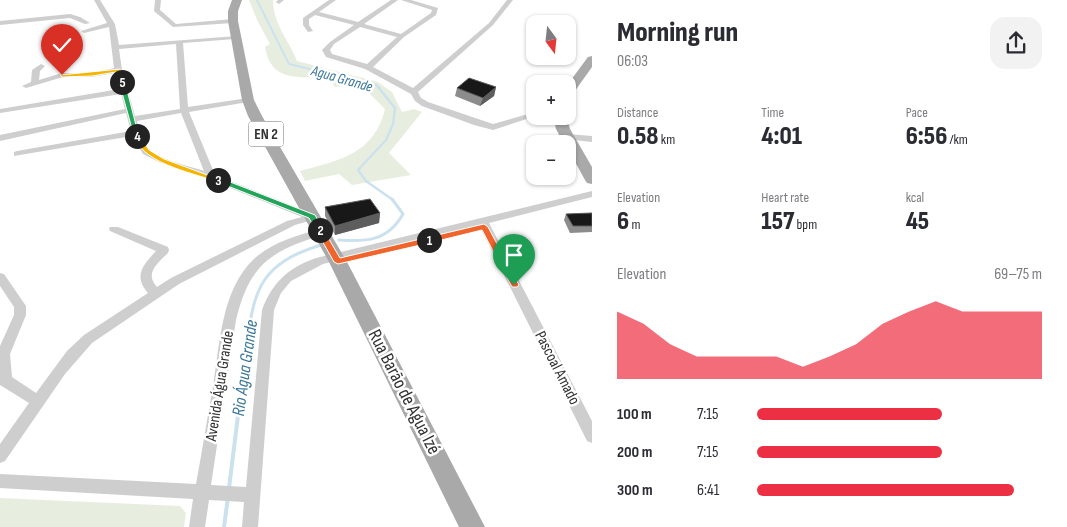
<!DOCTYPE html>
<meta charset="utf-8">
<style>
:root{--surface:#fff;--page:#f2f2f3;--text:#2b2b33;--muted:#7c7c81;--accent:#ed2f43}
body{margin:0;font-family:"Sofia Sans Condensed",sans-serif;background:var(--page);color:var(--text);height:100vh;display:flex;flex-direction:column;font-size:19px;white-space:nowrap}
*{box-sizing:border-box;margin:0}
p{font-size:16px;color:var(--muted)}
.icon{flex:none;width:28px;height:28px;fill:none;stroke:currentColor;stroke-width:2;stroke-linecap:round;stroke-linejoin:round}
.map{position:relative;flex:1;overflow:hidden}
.panel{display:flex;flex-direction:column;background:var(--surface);width:475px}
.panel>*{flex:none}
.needle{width:32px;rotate:165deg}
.buttons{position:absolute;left:526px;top:15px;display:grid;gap:10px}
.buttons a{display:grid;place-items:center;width:50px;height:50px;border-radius:10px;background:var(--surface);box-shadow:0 1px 4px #0004;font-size:25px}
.pin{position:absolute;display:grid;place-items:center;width:42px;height:42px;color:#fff;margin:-51px -21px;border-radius:50% 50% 50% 0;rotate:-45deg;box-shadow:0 0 5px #0007}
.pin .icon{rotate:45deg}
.km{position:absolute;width:25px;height:25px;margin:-12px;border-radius:50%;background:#222;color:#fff;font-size:14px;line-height:25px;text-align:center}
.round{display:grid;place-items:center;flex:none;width:52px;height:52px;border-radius:15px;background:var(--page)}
.summary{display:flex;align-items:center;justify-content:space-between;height:85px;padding:0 25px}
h1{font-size:28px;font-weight:800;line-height:38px}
.metrics{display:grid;grid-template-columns:repeat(3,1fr);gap:8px;height:85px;padding:5px 25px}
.metrics div{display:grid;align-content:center}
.metrics b{font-size:25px;font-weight:800}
.metrics small{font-size:14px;font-weight:400}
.metrics p{font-size:14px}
.chart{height:140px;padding:10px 25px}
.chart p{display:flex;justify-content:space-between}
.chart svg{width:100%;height:90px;margin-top:5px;fill:var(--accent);opacity:.7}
ul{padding:0 25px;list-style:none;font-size:16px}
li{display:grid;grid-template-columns:80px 60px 1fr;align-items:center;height:38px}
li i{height:12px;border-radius:6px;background:var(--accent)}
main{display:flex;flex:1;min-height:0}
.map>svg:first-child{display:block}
.green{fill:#e8eedf}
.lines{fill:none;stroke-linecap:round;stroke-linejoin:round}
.stream-far3{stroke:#cbe2ee;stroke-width:2}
.stream-far2{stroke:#cbe2ee;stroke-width:2.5}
.stream-far1{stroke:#cbe2ee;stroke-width:3}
.stream{stroke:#cbe2ee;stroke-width:4}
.minor{fill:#cecece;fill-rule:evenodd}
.primary{fill:#a9a9a9;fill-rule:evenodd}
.wall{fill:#8c8c8c}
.shaded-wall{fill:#5d5d5d}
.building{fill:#181818;stroke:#5d5d5d}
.split-1{fill:#f0652b;stroke:#fff}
.split-2{fill:#f0652b;stroke:#fff}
.split-3{fill:#22a559;stroke:#fff}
.split-4{fill:#f5b400;stroke:#fff}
.split-5{fill:#22a559;stroke:#fff}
.split-6{fill:#f5b400;stroke:#fff}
.labels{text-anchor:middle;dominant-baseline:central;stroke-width:5;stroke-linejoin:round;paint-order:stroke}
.far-water-label{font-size:15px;font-style:italic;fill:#3a7798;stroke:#fff}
.shield{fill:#fff;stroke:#6f6f6f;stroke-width:1}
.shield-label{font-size:15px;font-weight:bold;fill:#313131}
.street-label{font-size:16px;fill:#313131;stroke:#fff}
.water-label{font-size:18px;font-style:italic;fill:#3a7798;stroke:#fff}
.near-street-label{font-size:19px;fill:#313131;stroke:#fff}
</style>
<main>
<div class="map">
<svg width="592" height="527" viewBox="0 0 592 527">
<rect width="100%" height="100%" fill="#fff"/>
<g class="green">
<path d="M 249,0 L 273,0 C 273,24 289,40 297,61 L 378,82 L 392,92 L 402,112 L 414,109 L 422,112 L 389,153 L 411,175 L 352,185 L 339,174 L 305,181 L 300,171 C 340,160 374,154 385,109 L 361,85 L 335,87 L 328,78 C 298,76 271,83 265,47 L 270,44 L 257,20 Z"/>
<path d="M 0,498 L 180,506 L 186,513 L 184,527 L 0,527 Z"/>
</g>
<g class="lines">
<path class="stream-far3" d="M 257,0 L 289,64 L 376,85 L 380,88"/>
<path class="stream-far2" d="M 378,87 L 395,108 L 393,124 L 386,140 L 358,170 L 366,181 L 393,200"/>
<g class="stream-far1">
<path d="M 339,240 C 366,242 388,241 403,214 L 392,199"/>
<path d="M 247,344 C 254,286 263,263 321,245"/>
</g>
<g class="stream">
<path d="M 229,488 L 247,343"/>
<path d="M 224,527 L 228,497"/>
</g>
<g class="minor">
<path d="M 94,0 L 100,0 L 115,24 L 119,45 L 237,36 L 238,37 L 235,39 L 183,43 L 188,107 L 248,98 L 252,100 L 248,102 L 189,112 L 215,175 L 316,215 L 317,217 L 316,219 L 295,225 L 179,284 L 92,343 L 65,374 L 5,461 L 0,463 L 0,444 L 29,403 L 0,385 L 0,346 L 14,315 L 14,307 L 0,286 L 0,273 L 4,274 L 26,306 L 26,315 L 10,354 L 12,377 L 36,393 L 67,351 L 84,335 L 148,293 C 133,276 143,265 156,251 L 110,231 L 109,229 L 110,227 L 118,227 L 168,247 L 169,250 L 168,253 C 158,263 144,273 157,287 L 171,278 L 287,221 L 302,217 L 208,179 L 159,162 L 143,154 L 132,136 L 14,156 L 14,152 L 17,151 L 131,131 L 126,113 L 0,141 L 0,135 L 125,109 L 121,94 L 0,113 L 0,109 L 120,89 L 115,73 L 91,77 L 63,77 L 26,88 L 22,86 L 31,82 L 32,70 L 41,64 L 45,66 L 40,71 L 39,80 L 62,73 L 91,73 L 114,68 L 109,27 L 84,33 L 81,31 L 107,23 ZM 176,44 L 180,109 L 135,116 L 122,70 L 119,49 ZM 181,113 L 204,171 C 189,166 160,160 149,149 C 141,142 139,131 137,121 Z"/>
<path d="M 155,0 L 161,0 L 160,10 L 176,24 L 233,19 L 236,21 L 233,23 L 173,27 L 154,11 Z"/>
<path d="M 278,0 L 284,0 L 279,4 L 276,2 Z"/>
<path d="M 329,0 L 336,0 L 319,12 L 358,22 L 391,0 L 398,0 L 364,24 L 401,34 L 431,13 L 432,10 L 401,0 L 411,0 L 438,8 L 436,15 L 404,37 L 373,67 L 413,88 L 489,23 L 507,0 L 513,0 L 493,25 L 418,92 L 421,98 L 428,102 L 493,124 L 535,112 L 536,116 L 493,130 L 474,125 L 422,106 L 415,101 L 411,94 L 365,69 L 326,57 L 322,50 L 330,42 L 354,25 L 315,15 L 309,19 L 309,25 L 313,31 L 308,32 L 303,25 L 303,18 ZM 360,27 L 397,37 L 367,64 L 332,54 L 330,50 L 334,44 Z"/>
<path d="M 70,14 L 80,17 L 90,23 L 85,24 L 70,18 L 0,25 L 0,21 Z"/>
<path d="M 568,134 L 592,136 L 592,142 L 565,139 L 565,135 Z"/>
<path d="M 592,191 L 592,197 L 489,223 L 592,421 L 592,443 L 587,441 L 479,225 L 323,264 L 291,281 L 281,293 L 274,310 L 258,527 L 242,527 L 244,502 L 209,500 L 205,527 L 189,527 L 193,499 L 0,488 L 0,474 L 196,484 C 202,452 207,419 213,386 C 220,344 221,289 255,258 C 273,242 298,235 321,229 L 325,230 L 326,232 L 325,234 C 271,251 250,263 236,320 L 211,485 L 246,487 L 262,310 C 272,282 291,265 320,257 Z"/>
</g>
<g class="primary">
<path d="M 232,0 L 242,0 L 238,11 L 238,21 L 254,100 L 262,116 L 347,262 L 485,527 L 459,527 L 329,262 L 248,116 L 242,100 L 228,21 L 228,11 Z"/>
<path d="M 592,56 L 592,67 L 572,95 L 568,96 L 568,84 L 588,57 Z"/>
<path d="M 553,116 L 566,116 L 570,129 L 592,167 L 592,184 L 587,183 L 585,180 L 568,149 L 568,144 L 564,144 L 556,129 Z"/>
</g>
</g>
<g class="wall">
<path d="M 496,87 L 494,96 L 480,106 L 455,96 L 457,88 Z"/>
<path d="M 325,207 L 380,213 L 379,223 L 335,235 L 325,216 Z"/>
<path d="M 592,213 L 592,232 L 570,233 L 564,220 L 566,214 Z"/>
</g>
<g class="shaded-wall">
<path d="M 496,87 L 494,96 L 480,106 L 483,98 Z"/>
<path d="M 380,213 L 379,223 L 335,235 L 335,226 Z"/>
</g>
<g class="building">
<path d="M 469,78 L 496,87 L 483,98 L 457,88 Z"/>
<path d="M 370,199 L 380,213 L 335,226 L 325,207 Z"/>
<path d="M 592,213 L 592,226 L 573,226 L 566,214 Z"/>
</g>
<path class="split-1" d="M 484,224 L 488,227 L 519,285 L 517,287 L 512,287 L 482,230 L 429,243 L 425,240 L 429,237 Z"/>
<path class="split-2" d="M 317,229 L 323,229 L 340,258 L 429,237 L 433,240 L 429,243 L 338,264 L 334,262 L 316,230 Z"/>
<path class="split-3" d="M 215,178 L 220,178 L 315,215 L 324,230 L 317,232 L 309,218 L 215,181 Z"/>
<path class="split-4" d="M 135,134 L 139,134 L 149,150 L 164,159 L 221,180 L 215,181 C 193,173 137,162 135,134 Z"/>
<path class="split-5" d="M 122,81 L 125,82 L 139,137 L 134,136 L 119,82 Z"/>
<path class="split-6" d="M 120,69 L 125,82 L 122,84 L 119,82 L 116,72 L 92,76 L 62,77 L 60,75 Z"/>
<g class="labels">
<g class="far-water-label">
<text transform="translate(342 79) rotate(16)">Agua Grande</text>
</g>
<rect class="shield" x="248.5" y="121.5" width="35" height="25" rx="4"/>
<g class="shield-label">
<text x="266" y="134">EN 2</text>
</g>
<g class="street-label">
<text transform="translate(557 368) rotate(63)">Pascoal Amado</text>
<text transform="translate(220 386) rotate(-81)">Avenida Água Grande</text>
</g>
<g class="water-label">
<text transform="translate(245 368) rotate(-82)">Rio Água Grande</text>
</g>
<g class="near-street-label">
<text transform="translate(404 392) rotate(63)">Rua Barão de Agua Izé</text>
</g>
</g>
</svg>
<div class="buttons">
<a><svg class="needle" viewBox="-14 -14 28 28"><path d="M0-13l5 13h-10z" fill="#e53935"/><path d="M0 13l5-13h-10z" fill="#7c7c81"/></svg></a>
<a>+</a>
<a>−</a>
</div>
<div class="pin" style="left:514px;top:285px;background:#1e9e55"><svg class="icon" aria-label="arrive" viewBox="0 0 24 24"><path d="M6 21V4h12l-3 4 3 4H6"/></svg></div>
<div class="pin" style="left:62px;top:75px;background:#d93025"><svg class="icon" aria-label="check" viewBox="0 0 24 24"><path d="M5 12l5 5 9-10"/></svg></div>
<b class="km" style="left:429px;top:240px">1</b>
<b class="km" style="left:320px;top:230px">2</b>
<b class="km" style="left:218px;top:180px">3</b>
<b class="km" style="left:137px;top:136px">4</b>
<b class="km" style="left:122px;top:82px">5</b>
</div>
<section class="panel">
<div class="summary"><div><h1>Morning run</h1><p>06:03</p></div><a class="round"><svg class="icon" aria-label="share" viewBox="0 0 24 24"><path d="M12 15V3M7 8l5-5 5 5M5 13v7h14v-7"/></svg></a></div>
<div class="metrics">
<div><p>Distance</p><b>0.58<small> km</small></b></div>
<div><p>Time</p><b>4:01</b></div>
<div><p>Pace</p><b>6:56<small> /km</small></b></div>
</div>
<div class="metrics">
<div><p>Elevation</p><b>6<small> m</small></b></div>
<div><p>Heart rate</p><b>157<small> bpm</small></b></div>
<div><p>kcal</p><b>45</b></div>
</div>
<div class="chart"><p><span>Elevation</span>69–75 m</p>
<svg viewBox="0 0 160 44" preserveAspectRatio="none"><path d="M0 44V11L10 17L20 27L30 33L40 33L50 33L60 33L70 38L80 33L90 27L100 17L110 11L120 6L130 11L140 11L150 11L160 11V44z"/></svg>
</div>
<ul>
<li><b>100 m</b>7:15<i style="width:65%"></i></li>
<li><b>200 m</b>7:15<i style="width:65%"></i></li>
<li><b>300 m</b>6:41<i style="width:90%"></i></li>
</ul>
</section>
</main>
